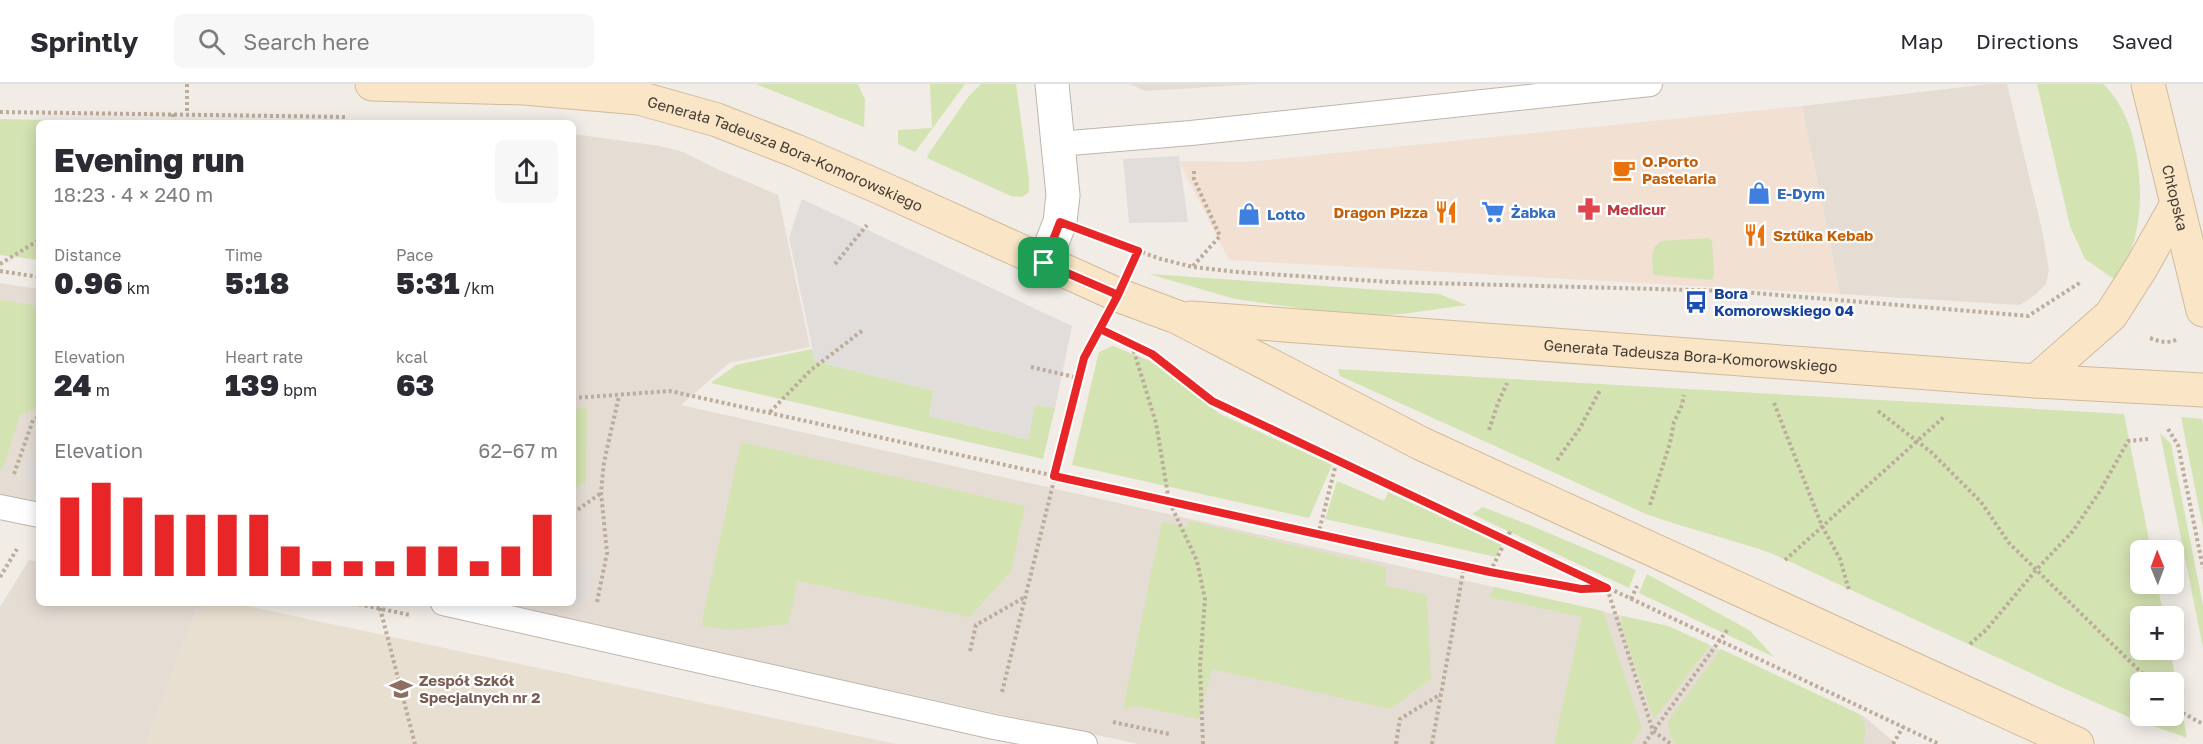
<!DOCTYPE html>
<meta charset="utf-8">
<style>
:root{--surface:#fff;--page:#f7f7f7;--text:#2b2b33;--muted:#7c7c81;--line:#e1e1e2;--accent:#e82628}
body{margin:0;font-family:"Golos Text",sans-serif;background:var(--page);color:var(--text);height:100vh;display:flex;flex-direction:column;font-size:22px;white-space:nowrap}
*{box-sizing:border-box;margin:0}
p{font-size:20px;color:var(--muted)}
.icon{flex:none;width:33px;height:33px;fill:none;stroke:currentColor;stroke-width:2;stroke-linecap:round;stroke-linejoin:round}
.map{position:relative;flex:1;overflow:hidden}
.sheet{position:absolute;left:36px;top:36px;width:540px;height:486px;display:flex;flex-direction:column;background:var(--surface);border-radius:9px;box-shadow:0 3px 15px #0003}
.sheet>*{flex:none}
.needle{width:39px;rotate:359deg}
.tools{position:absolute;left:2130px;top:456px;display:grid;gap:12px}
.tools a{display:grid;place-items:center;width:54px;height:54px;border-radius:9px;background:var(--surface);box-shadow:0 3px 15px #0003;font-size:30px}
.pin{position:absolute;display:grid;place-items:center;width:51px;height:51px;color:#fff;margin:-26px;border-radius:12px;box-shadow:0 3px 9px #0006}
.round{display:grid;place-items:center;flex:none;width:63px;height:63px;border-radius:9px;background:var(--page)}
.head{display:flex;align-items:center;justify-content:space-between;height:102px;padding:0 18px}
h1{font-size:33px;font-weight:800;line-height:45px}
.stats{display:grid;grid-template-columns:repeat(3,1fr);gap:9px;height:102px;padding:6px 18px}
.stats div{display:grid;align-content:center}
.stats b{font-size:30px;font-weight:800}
.stats small{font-size:16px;font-weight:400}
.stats p{font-size:16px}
.chart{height:168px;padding:12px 18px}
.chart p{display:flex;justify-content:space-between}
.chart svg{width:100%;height:108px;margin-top:6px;stroke:var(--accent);stroke-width:6}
header{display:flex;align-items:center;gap:36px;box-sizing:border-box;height:84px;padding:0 30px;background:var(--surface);border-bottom:2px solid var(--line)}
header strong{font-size:28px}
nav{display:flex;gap:33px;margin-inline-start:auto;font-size:21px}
.search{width:420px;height:54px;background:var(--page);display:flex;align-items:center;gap:15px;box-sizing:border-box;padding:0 21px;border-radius:9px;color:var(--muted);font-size:22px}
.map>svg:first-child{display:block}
.residential{fill:#e5ddd4}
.commercial{fill:#f2e0d2}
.education{fill:#e9dfd1}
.green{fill:#d4e3b2;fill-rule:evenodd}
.parking{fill:#e0dddb}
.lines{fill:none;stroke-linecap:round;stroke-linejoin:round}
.lane-casing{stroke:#bfb5ac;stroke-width:26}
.street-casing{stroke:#bfb5ac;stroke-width:35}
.secondary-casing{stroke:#d1ba9c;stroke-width:35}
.path{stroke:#bcac9c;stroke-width:4;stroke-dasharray:3 3;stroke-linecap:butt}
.lane{stroke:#fff;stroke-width:24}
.street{stroke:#fff;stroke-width:33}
.secondary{stroke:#fae6c7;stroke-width:33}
.route-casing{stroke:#fff;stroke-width:12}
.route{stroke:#e82628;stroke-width:8}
.labels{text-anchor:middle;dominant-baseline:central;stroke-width:4.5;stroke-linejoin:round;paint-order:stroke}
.street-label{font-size:15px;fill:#433c36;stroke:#fff}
.food-label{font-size:15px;font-weight:bold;fill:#c56008;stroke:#fff;text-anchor:start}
.shop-label{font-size:15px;font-weight:bold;fill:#366cbe;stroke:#fff;text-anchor:start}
.health-label{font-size:15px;font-weight:bold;fill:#be3a42;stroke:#fff;text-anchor:start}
.transit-label{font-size:15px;font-weight:bold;fill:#164399;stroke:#fff;text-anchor:start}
.education-label{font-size:15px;font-weight:bold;fill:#785e54;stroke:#fff;text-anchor:start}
</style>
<header>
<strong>Sprintly</strong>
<div class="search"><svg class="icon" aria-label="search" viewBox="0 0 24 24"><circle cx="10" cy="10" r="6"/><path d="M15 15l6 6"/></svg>Search here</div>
<nav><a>Map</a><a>Directions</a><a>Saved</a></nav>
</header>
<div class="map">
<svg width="2203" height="660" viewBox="0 0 2203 660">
<rect width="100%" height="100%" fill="#f1ece6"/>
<g class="residential">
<path d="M 1130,0 L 1258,0 L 1145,7 Z"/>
<path d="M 1989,0 L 2007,0 L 2042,146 L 2049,186 L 2046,200 L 2035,211 L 2020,221 L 1840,210 L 1802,22 Z"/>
<path d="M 573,50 L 660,62 L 683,68 L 717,85 L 778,111 L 810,263 L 729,279 L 681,321 L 1668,542 L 1865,633 L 1896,660 L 1138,660 L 488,519 L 573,519 Z"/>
<path d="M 0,199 L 39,205 L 39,422 L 0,413 Z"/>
<path d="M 29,476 L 39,478 L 39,519 L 199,519 L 146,660 L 0,660 L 0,523 Z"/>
</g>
<path class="commercial" d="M 1802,22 L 1840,210 L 1229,176 L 1179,77 L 1247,78 Z"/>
<path class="education" d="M 199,519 L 233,519 L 896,660 L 146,660 Z"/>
<g class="green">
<path d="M 756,0 L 858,0 L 865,16 L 864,43 Z"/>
<path d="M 930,0 L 965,0 L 915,68 L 898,60 L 898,46 L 932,44 Z"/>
<path d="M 981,0 L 1016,0 L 1029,95 L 1029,108 L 1022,113 L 1011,112 L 927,74 L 929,69 L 969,12 Z"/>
<path d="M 2037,0 L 2103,0 C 2138,31 2146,105 2136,149 C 2133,166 2124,180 2114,195 L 2085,175 L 2070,142 Z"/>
<path d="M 0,35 L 185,39 L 187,39 L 39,39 L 39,176 L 0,171 Z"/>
<path d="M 1708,154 L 1712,157 L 1714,191 L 1712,196 L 1653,191 C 1653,178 1649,164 1661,157 Z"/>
<path d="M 1149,190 L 1439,210 L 1467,221 L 1402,230 L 1356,232 L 1235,215 Z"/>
<path d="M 0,216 L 39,222 L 39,323 L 20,331 L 2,387 L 0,386 Z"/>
<path d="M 1113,262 L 1150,277 L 1220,330 L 1332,381 L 1309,434 L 1072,381 L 1099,268 Z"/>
<path d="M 812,265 L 815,277 L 934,307 L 929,332 L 1028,355 L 1035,320 L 1055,324 L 1043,375 L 711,299 L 736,281 Z"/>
<path d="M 1338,285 L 2124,330 L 2151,466 L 2140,466 L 2140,500 L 2157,500 L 2164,532 L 2140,532 L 2140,566 L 2170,566 L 2187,654 L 2131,634 L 2063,604 L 1773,470 C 1731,455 1688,445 1646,430 L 1340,292 ZM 2140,598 L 2174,598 L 2174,632 L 2140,632 Z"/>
<path d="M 587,324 L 586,397 L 573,407 L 573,325 Z"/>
<path d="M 2181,333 L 2202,335 L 2203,341 L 2203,444 Z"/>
<path d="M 2160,349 L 2171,360 L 2203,521 L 2203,564 Z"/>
<path d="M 741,358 L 1025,422 L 1011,487 L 970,533 L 798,497 L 788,540 L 735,546 L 701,542 Z"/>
<path d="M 1337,397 L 1384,417 L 1388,408 L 1502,461 L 1496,473 L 1325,435 Z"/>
<path d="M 1483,423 L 1532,442 L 1636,486 L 1629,504 L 1472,430 Z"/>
<path d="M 1189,437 L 1386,483 L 1386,502 L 1427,511 L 1431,595 L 1390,625 L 1212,585 L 1199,635 L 1137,622 L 1123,625 L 1162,438 L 1188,443 Z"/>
<path d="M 1647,490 L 1749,546 L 1774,573 L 1639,509 Z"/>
<path d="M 1494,503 L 1603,527 L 1642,644 L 1632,660 L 1554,660 L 1582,533 L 1489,513 Z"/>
<path d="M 1623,532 L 1668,542 L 1710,561 L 1654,635 L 1620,539 Z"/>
<path d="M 1721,565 L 1859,630 C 1867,641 1866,647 1863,660 L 1676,660 L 1672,655 L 1667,638 Z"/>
</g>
<g class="parking">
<path d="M 1179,72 L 1188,138 L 1129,139 L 1123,75 Z"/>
<path d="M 802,115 L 1072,242 L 1055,324 L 1035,321 L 1029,355 L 929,332 L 934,307 L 815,277 L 789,154 Z"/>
<path d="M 29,370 L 39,372 L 39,402 L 23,398 Z"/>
<path d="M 573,484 L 593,488 L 586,518 L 573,515 Z"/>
</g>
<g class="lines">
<g class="lane-casing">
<g id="lane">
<path d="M 1058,60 L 1191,49 L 1650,0"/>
<path d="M 0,423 L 39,431"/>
<path d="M 443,519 L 994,643 L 1085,660"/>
</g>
</g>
<g class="street-casing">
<path id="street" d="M 1044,179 L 1060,138 L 1063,111 L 1052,0"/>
</g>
<g class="secondary-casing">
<g id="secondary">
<path id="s1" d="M 372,0 L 524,4 L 639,14 L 717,36 L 796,67 L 879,103 L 1118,211 L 1177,233 L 1422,360 L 2077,660"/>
<path id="s2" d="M 2148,0 L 2203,226"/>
<path id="s3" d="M 1191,234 L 2036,297 L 2203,306"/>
<path d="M 2036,297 L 2111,231 L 2141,184 L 2177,120"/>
</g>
</g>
<g class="path">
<path d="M 187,0 L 187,29"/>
<path d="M 0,28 L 347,33"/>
<path d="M 173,30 L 174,39"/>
<path d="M 1097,152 L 1161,175 L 1193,183 L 1237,188 L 1390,198 L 1731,207 L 2028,232 L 2081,198"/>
<path d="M 0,180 L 39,156"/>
<path d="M 835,180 L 867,141"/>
<path d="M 1193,182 L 1220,152 L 1194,95 L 1194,85"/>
<path d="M 0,187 L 39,193"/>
<path d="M 2150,254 C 2161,258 2168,260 2178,255"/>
<path d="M 1132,261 L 1156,339 L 1169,417 L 1197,477 L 1205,515 L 1200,582 L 1203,660"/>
<path d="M 1151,270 L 1212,317 L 1939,660"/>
<path d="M 1031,283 L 1079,294"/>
<path d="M 573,314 L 670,307 L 1490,488 L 1581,505 L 1607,504 L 1653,647 L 1671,660"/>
<path d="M 1774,319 L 1822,442 L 1840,475 L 1849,506"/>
<path d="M 1878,327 L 1931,368 L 1981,418 L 2009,459 L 2151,598"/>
<path d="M 770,328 L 811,286 L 863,246"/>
<path d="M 2168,345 L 2178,361 L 2203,484"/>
<path d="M 1489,346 L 1498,319 L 1507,299"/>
<path d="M 1557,376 L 1580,344 L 1600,306"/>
<path d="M 14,390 L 33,336 L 39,333"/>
<path d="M 1650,421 L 1670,359 L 1674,338 L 1682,321 L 1684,311"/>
<path d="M 573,429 L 601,409"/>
<path d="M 1318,451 L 1337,376"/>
<path d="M 1785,476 L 1945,332"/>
<path d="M 1490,488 L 1511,446"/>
<path d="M 0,493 L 17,465"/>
<path d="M 1631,515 L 1637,502"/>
<path d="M 597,518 L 607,469 L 601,408 L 604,378 L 619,312"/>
<path d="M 353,519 L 410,531"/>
<path d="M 380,524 L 415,660"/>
<path d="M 1970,560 L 1986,546 L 2036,486 L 2073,447 L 2100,407 L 2128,357 L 2148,355"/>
<path d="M 970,567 L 976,541 L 1025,513"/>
<path d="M 1002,608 L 1084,274 L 1099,245"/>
<path d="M 2174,621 L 2179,627 L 2203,640"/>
<path d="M 1113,638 L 1169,650"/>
<path d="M 1396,660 L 1400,635 L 1441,610"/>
<path d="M 1432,660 L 1464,483"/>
<path d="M 1644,660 L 1728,545"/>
<path d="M 1893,660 L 1903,643"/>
</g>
<use href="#lane" class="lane"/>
<use href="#street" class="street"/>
<use href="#secondary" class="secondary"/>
</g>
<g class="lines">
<g class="route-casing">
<path id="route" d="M 1044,179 L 1118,211 L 1084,274 L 1054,392 L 1490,488 L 1581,505 L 1607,504 L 1212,317 L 1152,270 L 1100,245 L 1118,211 L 1138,167 L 1060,138 L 1044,179"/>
</g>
<use href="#route" class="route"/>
</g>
<defs>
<g id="cafe-bare" transform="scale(1.8)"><path d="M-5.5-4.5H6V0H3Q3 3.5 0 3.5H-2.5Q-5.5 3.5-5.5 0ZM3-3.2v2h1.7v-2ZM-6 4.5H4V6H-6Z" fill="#e8710a" stroke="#fff" stroke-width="2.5" paint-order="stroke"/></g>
<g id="shop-bare" transform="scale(1.8)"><path d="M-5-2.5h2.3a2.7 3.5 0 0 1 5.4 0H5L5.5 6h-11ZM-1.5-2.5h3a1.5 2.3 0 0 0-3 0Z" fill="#3f7fe0" stroke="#fff" stroke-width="2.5" paint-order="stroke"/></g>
<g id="pharmacy-bare" transform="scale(1.8)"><path d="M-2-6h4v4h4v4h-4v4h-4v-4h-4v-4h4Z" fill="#e0444e" stroke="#fff" stroke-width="2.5" paint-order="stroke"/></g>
<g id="restaurant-bare" transform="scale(1.8)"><path d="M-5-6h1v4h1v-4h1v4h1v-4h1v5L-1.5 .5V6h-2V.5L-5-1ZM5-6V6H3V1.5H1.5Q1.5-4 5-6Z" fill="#e8710a" stroke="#fff" stroke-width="2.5" paint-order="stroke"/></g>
<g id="supermarket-bare" transform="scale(1.8)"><path d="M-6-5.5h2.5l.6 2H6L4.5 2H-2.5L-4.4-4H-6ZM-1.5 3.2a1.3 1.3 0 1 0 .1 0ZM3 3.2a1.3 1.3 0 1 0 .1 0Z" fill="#3f7fe0" stroke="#fff" stroke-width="2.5" paint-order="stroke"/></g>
<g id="bus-bare" transform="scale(1.8)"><path d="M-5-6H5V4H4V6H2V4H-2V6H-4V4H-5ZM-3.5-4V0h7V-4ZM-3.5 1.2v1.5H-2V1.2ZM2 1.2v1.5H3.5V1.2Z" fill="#1a4fb4" stroke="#fff" stroke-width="2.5" paint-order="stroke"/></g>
<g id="school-bare" transform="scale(1.8)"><path d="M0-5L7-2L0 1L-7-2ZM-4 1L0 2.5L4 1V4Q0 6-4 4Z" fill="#8d6e63" stroke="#fff" stroke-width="2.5" paint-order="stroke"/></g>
</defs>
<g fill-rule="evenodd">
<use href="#cafe-bare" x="1624" y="86"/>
<use href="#shop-bare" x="1759" y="109"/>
<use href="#pharmacy-bare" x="1589" y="125"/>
<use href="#restaurant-bare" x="1446" y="128"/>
<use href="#supermarket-bare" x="1493" y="128"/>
<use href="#shop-bare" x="1249" y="130"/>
<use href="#restaurant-bare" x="1755" y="151"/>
<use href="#bus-bare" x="1696" y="218"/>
<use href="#school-bare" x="401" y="605"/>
</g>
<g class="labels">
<g class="street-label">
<text stroke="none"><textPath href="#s1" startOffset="424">Generała Tadeusza Bora-Komorowskiego</textPath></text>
<text stroke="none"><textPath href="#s2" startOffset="117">Chłopska</textPath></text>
<text stroke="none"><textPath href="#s3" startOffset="501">Generała Tadeusza Bora-Komorowskiego</textPath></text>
</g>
<g class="food-label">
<text x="1642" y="77">O.Porto<tspan x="1642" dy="17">Pastelaria</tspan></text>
<text x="1428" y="128" text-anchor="end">Dragon Pizza</text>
<text x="1773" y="151">Sztüka Kebab</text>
</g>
<g class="shop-label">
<text x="1777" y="109">E-Dym</text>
<text x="1511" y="128">Żabka</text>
<text x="1267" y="130">Lotto</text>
</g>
<g class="health-label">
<text x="1607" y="125">Medicur</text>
</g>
<g class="transit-label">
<text x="1714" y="209">Bora<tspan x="1714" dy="17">Komorowskiego 04</tspan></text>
</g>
<g class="education-label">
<text x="419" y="596">Zespół Szkół<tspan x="419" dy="17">Specjalnych nr 2</tspan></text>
</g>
</g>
</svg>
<div class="tools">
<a><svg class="needle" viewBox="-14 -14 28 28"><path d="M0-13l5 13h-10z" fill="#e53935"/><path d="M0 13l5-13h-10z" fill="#7c7c81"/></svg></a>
<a>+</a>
<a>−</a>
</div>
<div class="pin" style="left:1044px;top:179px;background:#1e9e55"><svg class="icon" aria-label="arrive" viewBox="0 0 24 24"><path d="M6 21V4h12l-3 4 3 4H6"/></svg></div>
<section class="sheet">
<div class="head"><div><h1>Evening run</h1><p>18:23 · 4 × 240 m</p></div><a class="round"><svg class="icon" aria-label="share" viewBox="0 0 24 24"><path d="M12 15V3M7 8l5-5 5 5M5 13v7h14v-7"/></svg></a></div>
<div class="stats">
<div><p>Distance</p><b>0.96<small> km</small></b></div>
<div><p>Time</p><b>5:18</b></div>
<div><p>Pace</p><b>5:31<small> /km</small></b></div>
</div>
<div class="stats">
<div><p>Elevation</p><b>24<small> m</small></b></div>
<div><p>Heart rate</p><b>139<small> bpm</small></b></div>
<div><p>kcal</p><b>63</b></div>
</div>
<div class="chart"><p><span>Elevation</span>62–67 m</p>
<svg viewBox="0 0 160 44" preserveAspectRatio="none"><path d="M5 44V12M15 44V6M25 44V12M35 44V19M45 44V19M55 44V19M65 44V19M75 44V32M85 44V38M95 44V38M105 44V38M115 44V32M125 44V32M135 44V38M145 44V32M155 44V19"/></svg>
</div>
</section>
</div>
